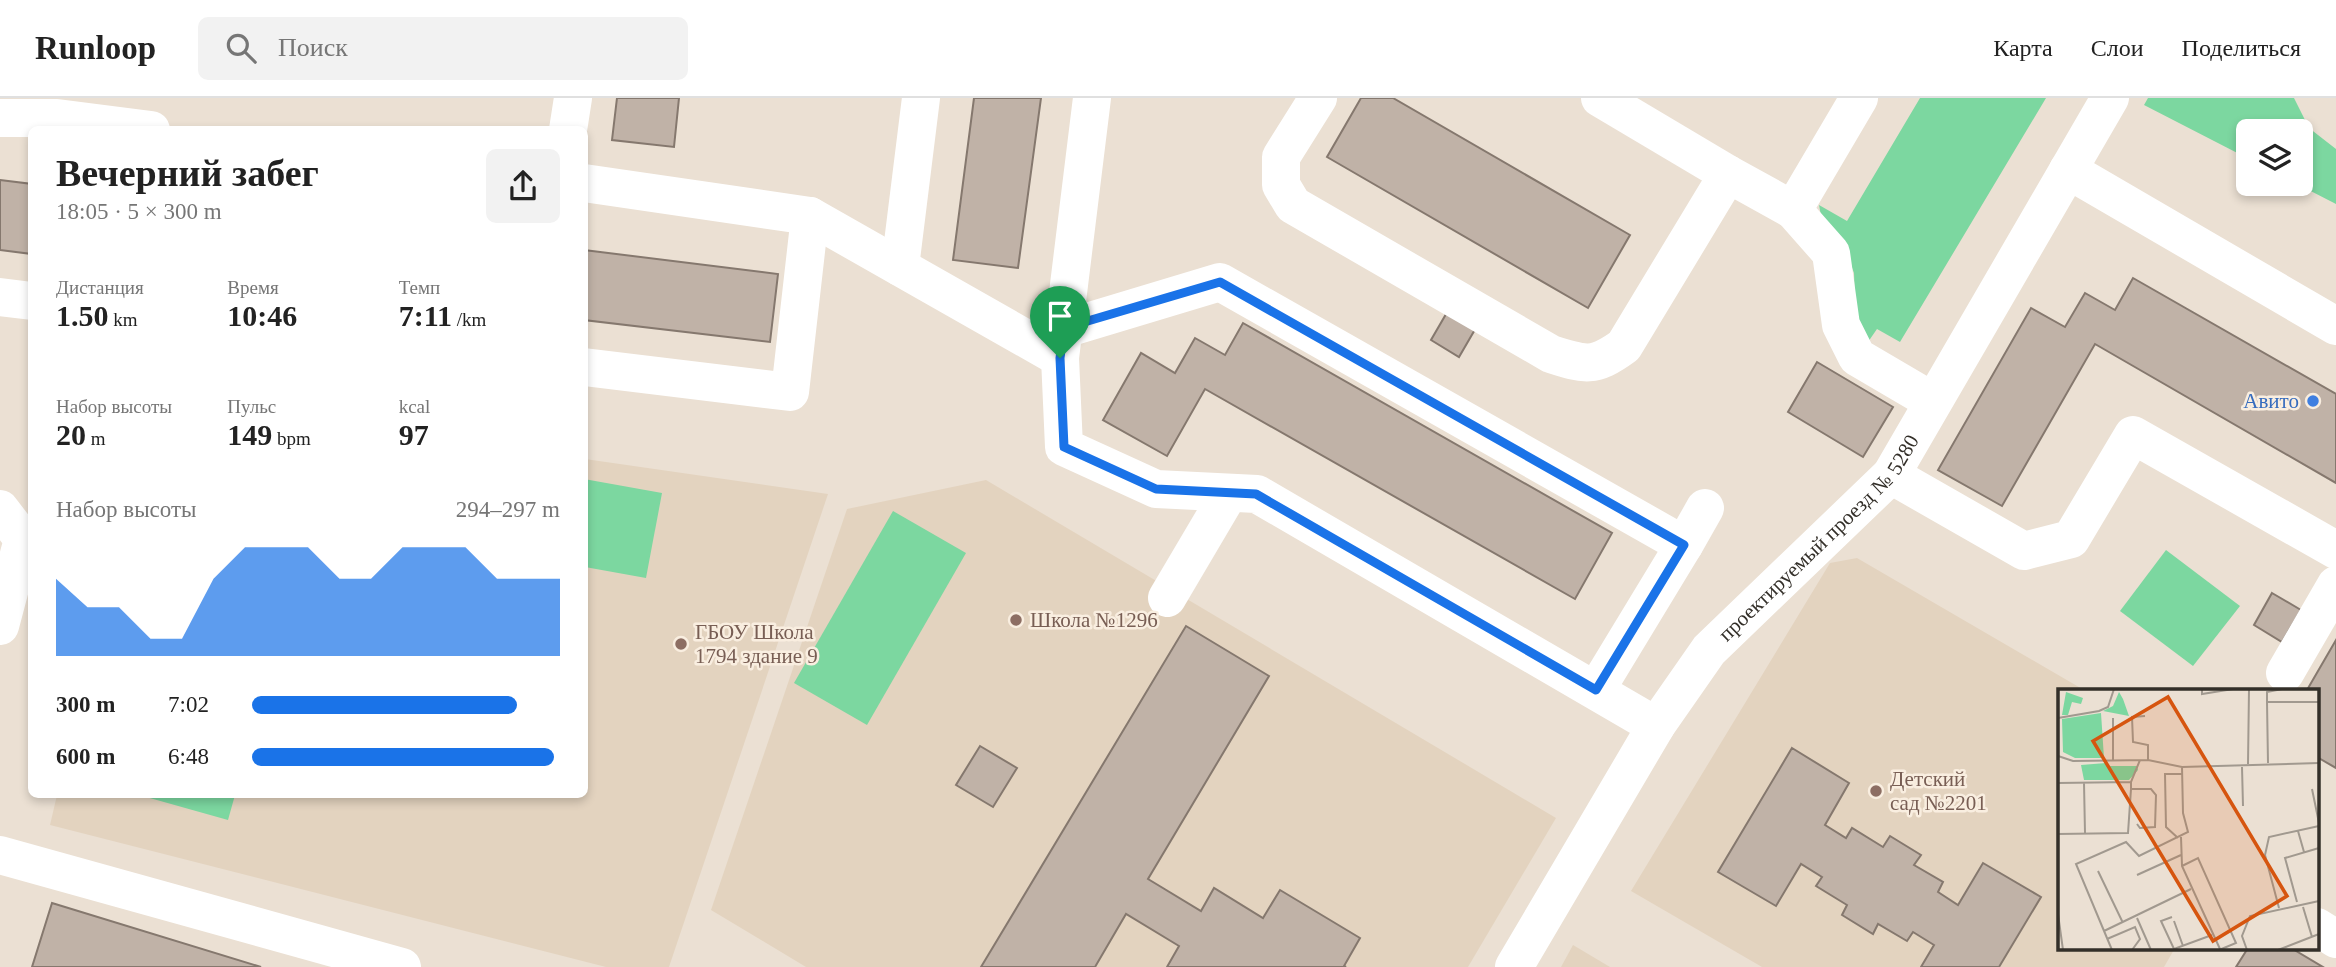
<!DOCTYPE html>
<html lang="ru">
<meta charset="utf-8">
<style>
:root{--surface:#fff;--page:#f2f2f2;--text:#222;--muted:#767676;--line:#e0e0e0;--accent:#1a73e8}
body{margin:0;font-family:"Times New Roman",serif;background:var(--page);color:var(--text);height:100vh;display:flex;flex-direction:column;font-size:26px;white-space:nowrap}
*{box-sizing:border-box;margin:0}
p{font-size:23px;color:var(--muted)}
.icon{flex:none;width:38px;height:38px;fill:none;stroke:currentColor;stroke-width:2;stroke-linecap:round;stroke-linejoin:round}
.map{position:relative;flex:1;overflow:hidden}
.side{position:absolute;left:28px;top:28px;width:560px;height:672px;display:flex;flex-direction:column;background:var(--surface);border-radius:10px;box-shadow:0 4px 10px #0003}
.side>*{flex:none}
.fabs{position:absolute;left:2236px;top:21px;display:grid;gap:14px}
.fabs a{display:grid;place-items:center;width:77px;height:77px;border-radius:10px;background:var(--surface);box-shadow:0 4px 10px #0003;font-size:35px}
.pin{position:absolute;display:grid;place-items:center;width:60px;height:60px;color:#fff;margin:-72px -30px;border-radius:50% 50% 50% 0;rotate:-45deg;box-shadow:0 0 7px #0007}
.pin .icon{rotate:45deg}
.round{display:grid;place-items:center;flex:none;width:74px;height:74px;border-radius:10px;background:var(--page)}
.headline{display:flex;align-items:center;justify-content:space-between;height:119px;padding:0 28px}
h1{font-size:38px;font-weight:700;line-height:52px}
.stats{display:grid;grid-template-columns:repeat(3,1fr);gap:10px;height:119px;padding:7px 28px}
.stats div{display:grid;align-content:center}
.stats b{font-size:30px;font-weight:700}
.stats small{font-size:19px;font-weight:400}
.stats p{font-size:19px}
.chart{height:196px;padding:14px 28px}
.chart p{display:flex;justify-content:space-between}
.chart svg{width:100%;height:126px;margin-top:7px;fill:var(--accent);opacity:.7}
ul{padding:0 28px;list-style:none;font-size:23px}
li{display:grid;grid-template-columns:112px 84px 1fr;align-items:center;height:52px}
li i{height:18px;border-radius:9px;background:var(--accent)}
header{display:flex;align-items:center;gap:42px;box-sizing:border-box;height:98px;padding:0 35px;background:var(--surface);border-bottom:2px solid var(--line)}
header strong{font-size:33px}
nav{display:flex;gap:38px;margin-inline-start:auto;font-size:24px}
.search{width:490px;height:63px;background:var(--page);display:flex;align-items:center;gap:18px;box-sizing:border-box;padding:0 24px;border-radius:10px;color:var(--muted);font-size:26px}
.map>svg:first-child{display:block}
.built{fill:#e3d3bf}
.green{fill:#7cd7a0}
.building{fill:#c0b2a7;stroke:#85786e;stroke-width:2}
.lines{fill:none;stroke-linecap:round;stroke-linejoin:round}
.minor{stroke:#fff;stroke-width:38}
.route-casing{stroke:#fff;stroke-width:14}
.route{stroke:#1a73e8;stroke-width:9}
.shop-dot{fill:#3f7fe0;stroke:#f9eee0;stroke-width:2.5}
.education-dot{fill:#8d6e63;stroke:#f9eee0;stroke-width:2.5}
.labels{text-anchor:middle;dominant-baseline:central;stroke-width:5;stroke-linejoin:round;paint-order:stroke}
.shop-label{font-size:21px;fill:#366cbe;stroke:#f9eee0;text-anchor:end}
.street-label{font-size:21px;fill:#332f29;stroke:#f9eee0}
.education-label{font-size:21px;fill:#785e54;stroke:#f9eee0;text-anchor:start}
.inset-road{fill:none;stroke:#a1998f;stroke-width:2}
.view{fill:#d6550f;fill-opacity:0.15;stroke:#d6550f;stroke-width:3.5}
.inset-edge{fill:none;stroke:#332f29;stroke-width:3.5}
</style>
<header>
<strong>Runloop</strong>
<div class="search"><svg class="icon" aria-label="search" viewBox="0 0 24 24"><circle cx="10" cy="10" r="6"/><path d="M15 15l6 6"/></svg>Поиск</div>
<nav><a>Карта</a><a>Слои</a><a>Поделиться</a></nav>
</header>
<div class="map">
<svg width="2336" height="869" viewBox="0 0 2336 869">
<rect width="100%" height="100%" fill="#ebe0d3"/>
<g class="built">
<path d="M 585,361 L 828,396 L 669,869 L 606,869 L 50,727 L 57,697 L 584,696 Z"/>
<path d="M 986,382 L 1556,720 L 1468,869 L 806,869 L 711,812 L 847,411 Z"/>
<path d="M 1857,460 L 2084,592 L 2060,592 L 2060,850 L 2175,850 L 2164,869 L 1762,869 L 1631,793 L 1830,465 Z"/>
<path d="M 1573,847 L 1610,869 L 1561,869 Z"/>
</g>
<g class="green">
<path d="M 1920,0 L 2046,0 L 1900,244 L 1877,231 L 1868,244 L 1856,237 L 1854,175 L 1841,141 L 1822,123 L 1819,107 L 1847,123 Z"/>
<path d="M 2148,0 L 2294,0 L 2309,30 L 2336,51 L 2336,106 L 2297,86 L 2301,86 L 2301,33 L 2249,33 L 2249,61 L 2144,7 Z"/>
<path d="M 584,381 L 662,395 L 646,480 L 585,469 Z"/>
<path d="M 893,413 L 966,455 L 867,627 L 794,585 Z"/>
<path d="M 2166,452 L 2240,508 L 2193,568 L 2120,513 Z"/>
<path d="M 139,697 L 235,696 L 235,697 L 228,722 Z"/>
</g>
<g class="building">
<path d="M 617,0 L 679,0 L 674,49 L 612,42 Z"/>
<path d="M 974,0 L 1041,0 L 1018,170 L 953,162 Z"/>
<path d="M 1361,0 L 1393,0 L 1630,137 L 1588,210 L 1327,59 Z"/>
<path d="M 0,82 L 32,86 L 32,156 L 0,152 Z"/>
<path d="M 584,152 L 778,176 L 770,244 L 584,222 Z"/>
<path d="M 2133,180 L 2336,296 L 2336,385 L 2095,246 L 2002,408 L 1938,372 L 2031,210 L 2065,229 L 2085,195 L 2115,212 Z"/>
<path d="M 1449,211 L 1477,228 L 1459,259 L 1431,242 Z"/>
<path d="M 1243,225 L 1612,435 L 1575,501 L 1205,291 L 1167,358 L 1103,322 L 1141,255 L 1175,275 L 1195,240 L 1225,257 Z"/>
<path d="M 1817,264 L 1893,309 L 1863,359 L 1788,314 Z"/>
<path d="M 2272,495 L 2301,512 L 2282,544 L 2254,527 Z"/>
<path d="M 1186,528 L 1269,578 L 1148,781 L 1201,813 L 1214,790 L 1263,820 L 1280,792 L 1360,840 L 1344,868 L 1346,869 L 1167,869 L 1179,848 L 1126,816 L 1095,869 L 981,869 Z"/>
<path d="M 2336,542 L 2336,670 L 2317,659 L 2317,592 L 2307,592 Z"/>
<path d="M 980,648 L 1017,670 L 993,709 L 956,687 Z"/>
<path d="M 1792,650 L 1849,685 L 1825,727 L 1846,740 L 1852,730 L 1883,749 L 1890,738 L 1921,757 L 1914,767 L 1943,784 L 1938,794 L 1958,807 L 1983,765 L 2041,799 L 1999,869 L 1921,869 L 1934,847 L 1913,834 L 1907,843 L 1878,826 L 1873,836 L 1842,817 L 1847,807 L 1816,788 L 1822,779 L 1801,766 L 1776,808 L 1718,774 Z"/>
<path d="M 52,805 L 261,869 L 32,869 Z"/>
<path d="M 2248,850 L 2291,850 L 2323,869 L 2236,869 Z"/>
</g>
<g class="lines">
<g class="minor">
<path d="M 1092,0 L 1060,260 L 1064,349 L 1156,391 L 1257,396 L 1656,628"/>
<path d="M 1318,0 L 1281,59 L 1281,87 L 1293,107 L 1551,256 C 1585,267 1594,270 1624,248 L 1728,76 L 1793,112"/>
<path d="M 1600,0 L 1728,76"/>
<path d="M 1859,0 L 1793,112 L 1831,155 L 1841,227 L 1857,259 L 1932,303"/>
<path d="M 0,20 L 57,20 L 151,32"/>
<path d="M 568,32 L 573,0"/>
<path d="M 2068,72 L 2336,228"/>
<path d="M 584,85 L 810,118 L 1060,260"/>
<path d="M 900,169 L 921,0"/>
<path d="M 0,199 L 32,203"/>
<path d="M 1064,231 L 1220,184 L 1684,447 L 1596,592"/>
<path d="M 584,269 L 790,294 L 810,118"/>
<path d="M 1891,377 L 2024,453 L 2071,441 L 2133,337 L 2336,452"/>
<path d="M 0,411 L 23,441 L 0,528"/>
<path d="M 1684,447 L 1705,410"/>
<path d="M 1167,500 L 1229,395"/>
<path d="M 2285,575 L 2336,487"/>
<path d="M 0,757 L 402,869"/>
<path d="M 2317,829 L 2336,841"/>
<path id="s1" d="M 1514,869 L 1656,628 L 1709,552 L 1891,377 L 2110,0"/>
</g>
</g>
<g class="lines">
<g class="route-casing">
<path id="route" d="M 1220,184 L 1684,447 L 1596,592 L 1256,396 L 1156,391 L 1064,349 L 1060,260 L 1064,230 Z"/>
</g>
<use href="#route" class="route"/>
</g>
<circle class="shop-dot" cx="2313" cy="303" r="7"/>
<g class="education-dot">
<circle cx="1016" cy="522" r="7"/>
<circle cx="681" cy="546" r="7"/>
<circle cx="1876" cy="693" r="7"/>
</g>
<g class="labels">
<g class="shop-label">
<text x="2299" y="303">Авито</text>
</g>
<g class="street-label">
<text stroke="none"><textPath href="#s1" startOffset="530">проектируемый проезд № 5280</textPath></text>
</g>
<g class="education-label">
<text x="1030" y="522">Школа №1296</text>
<text x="695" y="534">ГБОУ Школа<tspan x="695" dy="24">1794 здание 9</tspan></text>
<text x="1890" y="681">Детский<tspan x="1890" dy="24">сад №2201</tspan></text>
</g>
</g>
<g transform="translate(2058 591)">
<rect width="261" height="261" fill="#ebe0d3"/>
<path d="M 8,3 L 25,9 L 23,15 L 14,13 L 10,26 L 4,26 ZM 61,3 L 65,10 L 71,27 L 45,22 L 55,17 ZM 43,24 L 46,69 L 17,69 L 5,63 L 4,30 ZM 48,74 L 49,77 L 79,77 L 80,81 L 71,91 L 26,91 L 23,76 Z" fill="#7cd7a0"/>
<path class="inset-road" d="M 144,0 L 144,5 L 175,0M 209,13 L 209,3 L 224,0M 87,27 L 74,28 L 75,53 L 90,56 L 90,71M 0,29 L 41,22 L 50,18 L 56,0M 55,29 L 55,72M 0,67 L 15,72 L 90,71 L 124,78 L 261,74M 210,74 L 209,13 L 261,13M 190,75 L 191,0M 184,78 L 185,117M 73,93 L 73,100 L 93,100 L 98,106 L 97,138 L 82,139 L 79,135M 0,94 L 73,93 L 82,71M 26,94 L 27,144M 254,100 L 261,134M 240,142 L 246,163M 0,145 L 70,144 L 73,100M 123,148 L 124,177 L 162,260M 120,149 L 108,138 L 107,85 L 124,85M 124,177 L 140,169 L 178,254 L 161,261M 40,182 L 65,234M 79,186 L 123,166M 239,213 L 227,169 L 261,159M 245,218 L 254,248M 221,219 L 207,166 L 211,148 L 261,137M 0,225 L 5,261M 114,228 L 103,232 L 116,260 L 154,246M 79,229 L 93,261M 116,232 L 125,257M 46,242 L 133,200M 49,250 L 77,238 L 82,250 L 74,261M 54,261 L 18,175 L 68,153 L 81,167 L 130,143 L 125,124 L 124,78M 189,261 L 184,247 L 192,227 L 261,212M 220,261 L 261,245"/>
<path class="view" d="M 110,8 L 229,207 L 155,252 L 35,52 Z"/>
<rect width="261" height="261" class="inset-edge"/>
</g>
</svg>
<div class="fabs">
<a><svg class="icon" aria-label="layers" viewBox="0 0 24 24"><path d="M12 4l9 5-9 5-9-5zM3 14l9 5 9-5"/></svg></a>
</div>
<div class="pin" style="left:1060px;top:260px;background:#1e9e55"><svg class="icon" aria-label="arrive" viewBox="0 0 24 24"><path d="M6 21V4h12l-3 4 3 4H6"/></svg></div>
<section class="side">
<div class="headline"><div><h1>Вечерний забег</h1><p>18:05 · 5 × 300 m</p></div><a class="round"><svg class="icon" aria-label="share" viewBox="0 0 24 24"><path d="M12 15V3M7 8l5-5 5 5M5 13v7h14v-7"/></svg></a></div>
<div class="stats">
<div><p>Дистанция</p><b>1.50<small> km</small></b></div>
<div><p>Время</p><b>10:46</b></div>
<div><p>Темп</p><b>7:11<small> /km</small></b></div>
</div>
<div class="stats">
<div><p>Набор высоты</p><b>20<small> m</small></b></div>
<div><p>Пульс</p><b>149<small> bpm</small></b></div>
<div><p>kcal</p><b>97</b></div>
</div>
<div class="chart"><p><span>Набор высоты</span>294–297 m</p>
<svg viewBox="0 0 160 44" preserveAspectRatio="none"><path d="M0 44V17L10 27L20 27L30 38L40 38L50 17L60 6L70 6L80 6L90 17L100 17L110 6L120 6L130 6L140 17L150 17L160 17V44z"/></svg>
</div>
<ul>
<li><b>300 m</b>7:02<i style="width:86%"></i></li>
<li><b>600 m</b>6:48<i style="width:98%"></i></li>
</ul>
</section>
</div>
